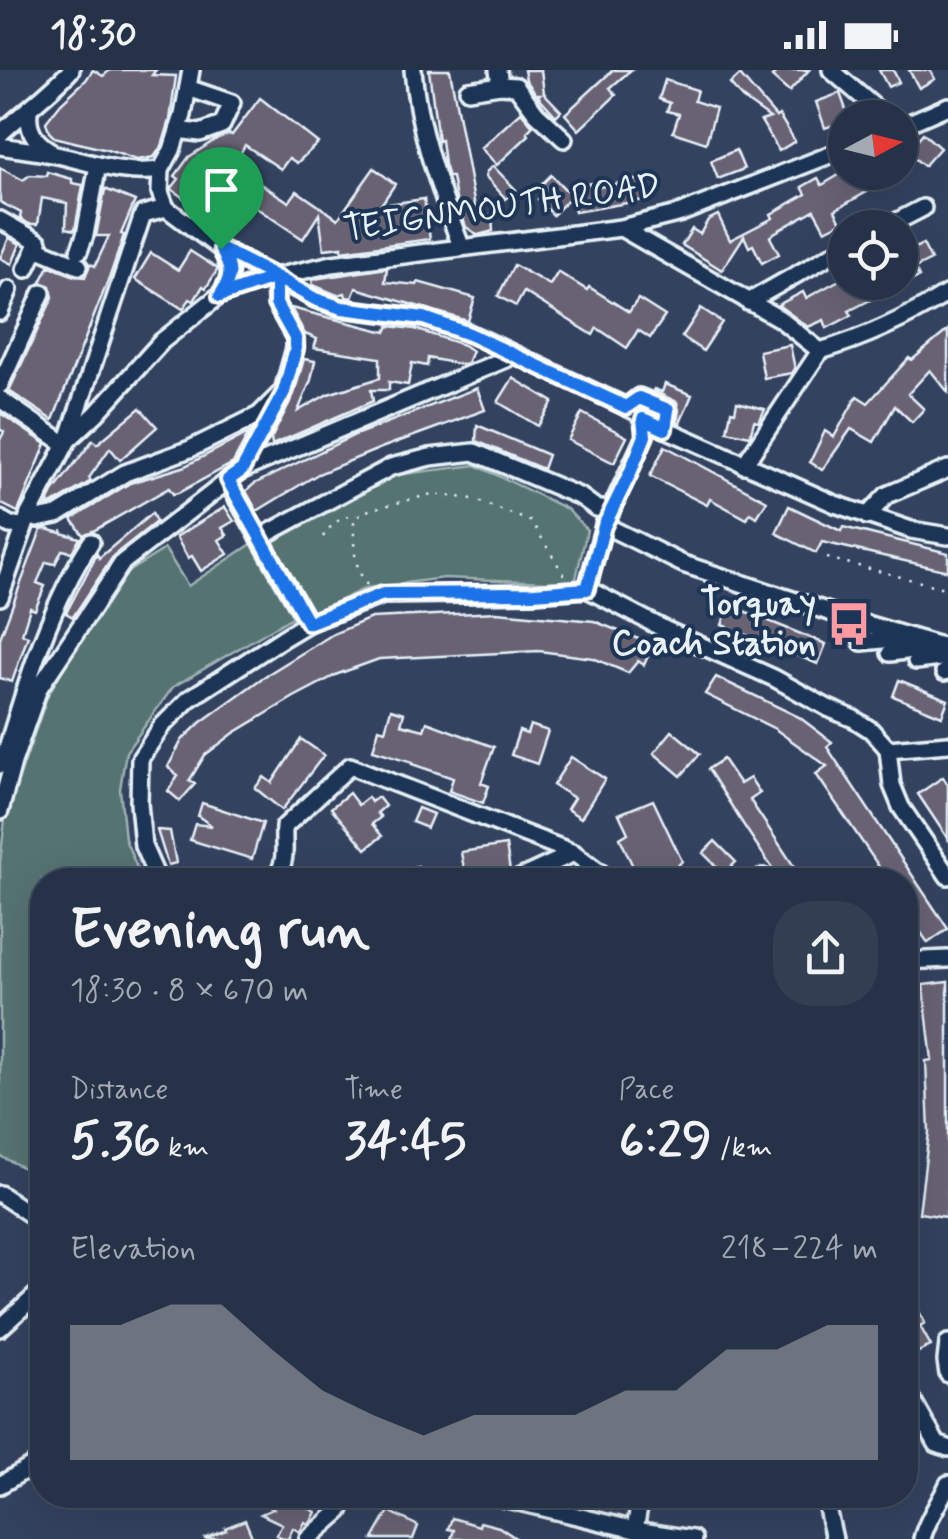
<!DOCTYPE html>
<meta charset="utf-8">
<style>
:root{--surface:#263247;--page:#323e52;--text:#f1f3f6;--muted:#a4aab4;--line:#424d60;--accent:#8c9099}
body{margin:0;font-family:Mynerve,sans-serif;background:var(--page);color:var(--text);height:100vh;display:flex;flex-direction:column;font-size:38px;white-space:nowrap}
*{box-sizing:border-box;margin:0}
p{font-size:32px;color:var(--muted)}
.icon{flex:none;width:55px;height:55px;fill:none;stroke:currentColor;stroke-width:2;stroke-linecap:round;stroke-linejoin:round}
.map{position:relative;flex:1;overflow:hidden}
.side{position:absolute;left:30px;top:798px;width:888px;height:640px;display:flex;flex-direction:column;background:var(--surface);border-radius:40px;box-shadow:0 10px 40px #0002,0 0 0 2px var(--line)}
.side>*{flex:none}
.needle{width:65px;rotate:83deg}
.buttons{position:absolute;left:828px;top:30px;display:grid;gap:20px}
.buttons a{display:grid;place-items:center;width:90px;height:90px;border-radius:50%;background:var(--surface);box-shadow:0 10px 40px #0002,0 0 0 2px var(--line);font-size:50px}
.pin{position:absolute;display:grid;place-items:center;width:85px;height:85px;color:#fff;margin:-102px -42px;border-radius:50% 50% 50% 0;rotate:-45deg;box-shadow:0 0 10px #0007}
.pin .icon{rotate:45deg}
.round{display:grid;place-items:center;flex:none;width:105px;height:105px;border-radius:40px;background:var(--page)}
.overview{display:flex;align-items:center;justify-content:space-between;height:170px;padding:0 40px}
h1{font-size:55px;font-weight:700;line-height:75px}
.figures{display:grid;grid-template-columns:repeat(3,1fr);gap:15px;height:170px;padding:10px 40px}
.figures div{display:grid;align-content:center}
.figures b{font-size:50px;font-weight:700}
.figures small{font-size:28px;font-weight:400}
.figures p{font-size:28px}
.chart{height:280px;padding:20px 40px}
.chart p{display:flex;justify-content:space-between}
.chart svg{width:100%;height:180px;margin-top:10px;fill:var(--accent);opacity:.7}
.status{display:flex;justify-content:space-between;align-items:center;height:70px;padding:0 50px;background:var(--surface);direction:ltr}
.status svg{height:28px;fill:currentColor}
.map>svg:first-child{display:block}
.green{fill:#557371;stroke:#9eb2b4;stroke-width:2.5}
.building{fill:#676273;stroke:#e8f1f8;stroke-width:2.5}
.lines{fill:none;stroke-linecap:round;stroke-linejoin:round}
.minor-casing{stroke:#e8f1f8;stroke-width:22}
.path{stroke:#e8f1f8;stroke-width:2.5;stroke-dasharray:2.5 8;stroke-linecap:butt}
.minor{stroke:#1d3557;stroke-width:15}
.route-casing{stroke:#fff;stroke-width:20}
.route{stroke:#1a73e8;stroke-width:12}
.labels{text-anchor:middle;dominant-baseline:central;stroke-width:8;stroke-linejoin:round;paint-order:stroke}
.street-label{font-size:35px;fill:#e8f1f8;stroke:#1d3557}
.poi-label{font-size:35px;font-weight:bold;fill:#e8f1f8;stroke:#1d3557;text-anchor:end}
</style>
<div class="status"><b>18:30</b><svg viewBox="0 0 49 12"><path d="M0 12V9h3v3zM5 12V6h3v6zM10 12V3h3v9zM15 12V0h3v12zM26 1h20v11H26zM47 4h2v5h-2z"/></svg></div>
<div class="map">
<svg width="948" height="1469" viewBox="0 0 948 1469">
<rect width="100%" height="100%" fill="#33425f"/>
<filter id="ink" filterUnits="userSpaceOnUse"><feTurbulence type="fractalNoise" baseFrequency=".01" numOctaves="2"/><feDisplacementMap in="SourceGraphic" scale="20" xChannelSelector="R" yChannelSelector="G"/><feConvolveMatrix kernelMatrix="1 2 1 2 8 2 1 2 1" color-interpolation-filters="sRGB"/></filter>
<g filter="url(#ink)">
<g class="green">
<path d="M 476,395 L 567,439 L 587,460 L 575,513 L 444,508 L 366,518 L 313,543 L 271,467 L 395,405 Z"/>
<path d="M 253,473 L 294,546 L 173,617 L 126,682 L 120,719 L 125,769 L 142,810 L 42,810 L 42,1107 L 0,1086 L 0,792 L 5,749 L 47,627 L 83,563 L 126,503 L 165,479 L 188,516 Z"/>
</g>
<g class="building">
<path d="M 93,0 L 103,6 L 110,0 L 156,0 L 152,5 L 176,6 L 170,50 L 162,76 L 154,87 L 137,90 L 107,80 L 54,67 L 49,62 L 46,52 L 61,33 L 86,10 Z"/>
<path d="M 429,0 L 450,0 L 477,148 L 492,145 L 493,161 L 478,165 L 466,157 L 456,129 L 452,107 L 448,107 L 444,94 L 441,70 L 438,71 Z"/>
<path d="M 524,0 L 541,0 L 544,23 L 561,41 L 556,46 L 538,26 L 540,24 L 536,24 L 526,10 Z"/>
<path d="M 613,0 L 631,0 L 610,18 L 616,25 L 579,60 L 565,44 Z"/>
<path d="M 778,0 L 809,0 L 789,22 L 772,7 Z"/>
<path d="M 879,0 L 893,0 L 899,12 L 888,17 Z"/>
<path d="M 909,0 L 930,0 L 935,9 L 919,18 Z"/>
<path d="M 740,5 L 776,47 L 779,45 L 795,71 L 779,81 L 761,51 L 770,48 L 742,28 L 730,14 Z"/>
<path d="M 665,10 L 697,20 L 694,31 L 716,38 L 706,73 L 673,62 L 679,44 L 667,41 L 670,33 L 659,29 Z"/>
<path d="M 840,23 L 849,48 L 845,48 L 845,51 L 825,58 L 816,32 Z"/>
<path d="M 260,28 L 318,73 L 297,93 L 289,88 L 281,99 L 245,75 L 229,104 L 227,103 L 210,126 L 229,139 L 219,153 L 171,119 L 179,109 L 175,106 L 189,87 L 218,68 L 229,64 L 232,65 Z"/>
<path d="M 521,42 L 533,56 L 527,62 L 529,65 L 497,95 L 481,78 Z"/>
<path d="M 923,63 L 940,78 L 924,96 L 907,82 Z"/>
<path d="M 736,80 L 744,99 L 718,109 L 711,91 Z"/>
<path d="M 493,96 L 516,120 L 506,129 L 486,107 L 486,102 Z"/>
<path d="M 0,98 L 23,110 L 30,105 L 47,106 L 47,102 L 72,109 L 72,113 L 83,115 L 75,160 L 66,158 L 67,133 L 42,128 L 38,154 L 29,154 L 20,148 L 21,143 L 0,132 Z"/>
<path d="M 374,98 L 395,114 L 381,135 L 424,129 L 430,169 L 342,181 L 342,177 L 324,179 L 319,144 L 303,169 L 249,133 L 261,114 L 289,132 L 297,121 L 338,149 Z"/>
<path d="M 844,102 L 890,102 L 895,110 L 876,121 L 874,118 L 835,140 L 841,152 L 825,160 L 814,140 L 774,163 L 770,167 L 779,184 L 762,193 L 753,175 L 749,177 L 744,166 L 722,200 L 682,175 L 692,159 L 700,164 L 708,150 L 718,145 L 730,170 L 773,148 L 771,144 L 806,124 L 802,117 L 818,108 L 822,115 Z"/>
<path d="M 551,105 L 572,126 L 553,145 L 538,129 L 547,120 L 542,114 Z"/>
<path d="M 641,109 L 644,130 L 575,142 L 572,120 L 585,118 L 585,114 L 598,112 L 599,117 Z"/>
<path d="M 105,119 L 135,131 L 121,164 L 124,165 L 111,203 L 53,350 L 9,321 L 53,227 L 50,216 L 41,212 L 49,196 L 75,206 L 85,207 L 90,194 L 95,196 L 109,166 L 96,166 Z"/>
<path d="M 9,168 L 20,174 L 12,194 L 0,188 Z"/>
<path d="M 923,174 L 931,190 L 915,198 L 919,207 L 908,212 L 900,196 L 900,185 Z"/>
<path d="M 190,181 L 218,199 L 206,218 L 203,216 L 194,231 L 190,229 L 183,239 L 135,209 L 151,183 L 178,200 Z"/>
<path d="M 514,195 L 550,215 L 558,202 L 587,220 L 589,217 L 629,242 L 638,229 L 665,246 L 650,268 L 638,260 L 627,278 L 597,258 L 593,265 L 524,222 L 516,236 L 498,226 Z"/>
<path d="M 387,198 L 385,212 L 417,215 L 418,212 L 475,228 L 468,251 L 356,218 L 352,228 L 346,227 L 345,223 L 337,225 L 313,215 L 312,210 L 320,208 Z"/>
<path d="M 845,207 L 845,212 L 871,212 L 878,226 L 849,241 L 852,245 L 827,258 L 824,250 L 808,257 L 778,235 L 803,222 L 806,228 Z"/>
<path d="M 291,238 L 386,262 L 389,256 L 415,259 L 464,275 L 472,281 L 467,293 L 463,295 L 428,288 L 427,296 L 412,293 L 408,315 L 389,312 L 389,320 L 371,320 L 373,331 L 272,375 L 271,369 L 294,324 L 304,289 L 315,291 L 311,310 L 298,341 L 328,324 L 380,308 L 380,288 L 314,278 L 317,269 L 305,264 Z"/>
<path d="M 701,238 L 722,252 L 703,281 L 682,267 Z"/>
<path d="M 948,260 L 948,322 L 930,300 L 908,324 L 924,339 L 912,352 L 895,336 L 874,372 L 851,359 L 822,400 L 810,392 L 825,361 L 834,367 L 857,326 L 868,333 L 909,288 L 912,290 Z"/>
<path d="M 790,275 L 795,299 L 792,303 L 764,308 L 759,281 Z"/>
<path d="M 513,308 L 553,332 L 538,356 L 498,332 Z"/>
<path d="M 665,314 L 692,325 L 680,353 L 677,352 L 679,340 L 677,332 L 653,321 L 654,319 L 662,322 Z"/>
<path d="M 477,318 L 485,340 L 381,378 L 318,404 L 257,441 L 246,421 L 254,414 L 355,365 Z"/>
<path d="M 737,332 L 765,339 L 759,352 L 754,351 L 750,366 L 727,361 L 731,341 L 735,342 Z"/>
<path d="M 140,338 L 157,357 L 120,390 L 110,378 L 89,408 L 91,411 L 53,434 L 47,436 L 53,422 L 93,370 L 97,374 Z"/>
<path d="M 0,343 L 46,374 L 18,442 L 0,433 L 0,370 L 4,362 L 0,359 Z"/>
<path d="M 582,343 L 627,367 L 614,393 L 568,370 Z"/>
<path d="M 477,355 L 548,385 L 543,399 L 476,371 Z"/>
<path d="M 249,363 L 233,393 L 178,423 L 173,424 L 169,418 L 93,461 L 83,465 L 72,449 L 130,413 L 183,397 Z"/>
<path d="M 665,376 L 767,431 L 757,447 L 750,443 L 747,449 L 710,429 L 707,435 L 650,406 Z"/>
<path d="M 789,436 L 841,461 L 843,457 L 948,483 L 948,501 L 822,472 L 816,483 L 776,463 Z"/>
<path d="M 225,437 L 234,451 L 222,458 L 227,465 L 219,470 L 228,484 L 201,501 L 192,486 L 188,488 L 176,467 Z"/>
<path d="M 152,443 L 156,452 L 114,485 L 73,547 L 66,543 L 97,484 L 99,488 Z"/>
<path d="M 46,459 L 80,468 L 72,482 L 62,480 L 55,494 L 46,492 L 37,513 L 45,516 L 35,540 L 30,538 L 22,564 L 28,566 L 12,612 L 0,608 L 0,568 L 41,460 Z"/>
<path d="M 729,535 L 826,574 L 818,594 L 722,555 Z"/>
<path d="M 497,542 L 594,551 L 653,575 L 644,595 L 638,591 L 628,603 L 593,588 L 539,581 L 379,589 L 338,604 L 294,627 L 234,663 L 205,685 L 189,711 L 195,714 L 180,731 L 168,721 L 178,706 L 168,697 L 182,670 L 201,652 L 265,606 L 333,564 L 371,548 Z"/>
<path d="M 716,607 L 799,647 L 832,672 L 827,677 L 948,859 L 928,873 L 905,839 L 905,810 L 888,810 L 816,704 L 827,696 L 775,659 L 705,624 Z"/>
<path d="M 899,610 L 948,630 L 942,646 L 893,626 Z"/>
<path d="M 391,639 L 404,643 L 401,654 L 424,660 L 427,652 L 494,677 L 481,713 L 489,716 L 483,733 L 449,721 L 453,708 L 412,694 L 413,692 L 373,680 L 379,658 L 385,660 Z"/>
<path d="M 530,655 L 548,661 L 537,694 L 511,685 L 519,661 L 527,664 Z"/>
<path d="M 672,661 L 700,684 L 681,706 L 654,683 Z"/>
<path d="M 301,669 L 324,685 L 282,740 L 255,718 L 264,707 L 272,713 Z"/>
<path d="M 571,687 L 605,709 L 581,748 L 567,739 L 574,728 L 553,715 Z"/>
<path d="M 723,689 L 740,714 L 750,708 L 760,723 L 750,730 L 803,810 L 780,810 L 743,754 L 708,699 Z"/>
<path d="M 943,707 L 948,715 L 948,769 L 918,724 Z"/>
<path d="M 349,723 L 358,735 L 368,727 L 371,732 L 378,727 L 385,736 L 377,743 L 381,747 L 372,754 L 382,766 L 366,779 L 331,738 Z"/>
<path d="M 653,730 L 682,791 L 665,810 L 652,799 L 635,801 L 620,768 L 628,763 L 619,744 Z"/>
<path d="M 202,733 L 263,753 L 252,789 L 190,770 L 195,754 L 212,756 L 198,746 Z"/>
<path d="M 418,738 L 433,744 L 427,758 L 412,752 Z"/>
<path d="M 157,760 L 170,761 L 176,793 L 168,795 Z"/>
<path d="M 715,771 L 736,792 L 724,804 L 703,783 Z"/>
<path d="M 506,775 L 510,801 L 506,805 L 466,810 L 461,782 Z"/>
<path d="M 418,796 L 424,810 L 384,810 Z"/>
<path d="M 948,912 L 948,1132 L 946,1147 L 919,1143 L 929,1062 L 926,991 L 932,990 L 923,915 Z"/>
<path d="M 905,1214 L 925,1253 L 920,1256 L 931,1276 L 912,1285 L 905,1271 Z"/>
<path d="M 246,1425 L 282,1425 L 316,1442 L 311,1452 L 308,1454 L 305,1452 L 300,1462 L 293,1458 L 288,1469 L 285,1469 L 276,1465 L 282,1454 L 261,1444 L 273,1439 Z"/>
<path d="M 389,1441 L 418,1456 L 413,1469 L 373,1469 Z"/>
<path d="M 452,1448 L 479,1456 L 480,1452 L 499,1457 L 517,1469 L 451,1469 L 454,1460 L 448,1459 Z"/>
<path d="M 245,1450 L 253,1469 L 204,1469 L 226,1460 L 225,1458 Z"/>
</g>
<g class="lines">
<g class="minor-casing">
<g id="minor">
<path d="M 191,0 L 183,45 L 172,80 L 161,100 L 160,122 L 166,138 L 221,179 L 315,229 L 341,238 L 424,248 L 469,263 L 637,342 L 643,349 L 835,434 L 911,460 L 948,466"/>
<path d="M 413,0 C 418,62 440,119 461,176"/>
<path d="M 498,0 L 500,15 L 516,16 L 536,43 L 564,69"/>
<path d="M 831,0 L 887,48"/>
<path d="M 468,20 L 500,15"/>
<path d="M 29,41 C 27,59 34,71 49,80"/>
<path d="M 900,57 L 948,36"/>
<path d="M 178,60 L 200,63 L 222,55 L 232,33 L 188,18"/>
<path d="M 0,64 C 23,42 49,24 71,0"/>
<path d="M 0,76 C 19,79 38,81 57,85 C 94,93 122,105 161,100"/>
<path d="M 0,150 L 39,172 L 26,199"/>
<path d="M 621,158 L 780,249 L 820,281 C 864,268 909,247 948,223"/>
<path d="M 884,158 L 923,138"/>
<path d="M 36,178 L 79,196"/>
<path d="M 79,181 L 85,165 L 98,95"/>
<path d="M 220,225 C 233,205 232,200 221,179"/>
<path d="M 748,232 L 845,177"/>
<path d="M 0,242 L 9,220"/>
<path d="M 0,315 L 42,223"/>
<path d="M 0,329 L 65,374"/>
<path d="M 626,337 L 639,327 L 668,339 L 665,359"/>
<path d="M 68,370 L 96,344 L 162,271 L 220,225 L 275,207 L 332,194 L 621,158 L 681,143 L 845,79"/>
<path d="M 744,395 L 820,281"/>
<path d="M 242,400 L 277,333"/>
<path d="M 227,411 L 308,553"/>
<path d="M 29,444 L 37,449 L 57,445 L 125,403 L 190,379 L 259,345 L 283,321 L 295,278 L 295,268 L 276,234 L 275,207"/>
<path d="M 867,446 L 887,425 L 948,399"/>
<path d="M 0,449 L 10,455 L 24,456"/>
<path d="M 604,455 L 683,494 L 863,553 L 948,578"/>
<path d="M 261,467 L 391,397 L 430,387 L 474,382 L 581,427 L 596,438 L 611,441"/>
<path d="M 587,519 L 604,455 L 645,366 L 643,349"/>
<path d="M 0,527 L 29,444 L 68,370 L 143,144 L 166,138"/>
<path d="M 862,572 L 903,568"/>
<path d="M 890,583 L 936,577"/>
<path d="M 916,591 L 948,587"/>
<path d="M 944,602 L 948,601"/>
<path d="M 888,679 L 892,715 L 901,737 L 948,806"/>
<path d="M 888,679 L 948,674"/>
<path d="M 2,695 C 25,619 47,539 91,472"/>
<path d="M 0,741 L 13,692 L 39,618 L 123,492 L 242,400 L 515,285"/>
<path d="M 763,807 L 765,810"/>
<path d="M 158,810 L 143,776 L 139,733 L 140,689 L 162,656 L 189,629 L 283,568 L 308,553 L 383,525 L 534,523 L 587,519 L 664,559 L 774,608 L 828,638 L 854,649 L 871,660 L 888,679"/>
<path d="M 276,810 C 288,784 283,783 284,757 L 350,696 L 574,783 L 610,810"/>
<path d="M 516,810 L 574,783"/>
<path d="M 905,891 L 948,889"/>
<path d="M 0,1124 L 34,1147 L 42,1148"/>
<path d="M 0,1258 L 42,1220"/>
<path d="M 948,1273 L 946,1291 L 948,1304"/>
<path d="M 905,1317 L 937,1374 L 948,1378"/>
<path d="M 0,1415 L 42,1390"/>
<path d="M 490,1425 L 635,1460 L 693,1469"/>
<path d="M 824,1425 L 834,1469"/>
<path d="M 635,1460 L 641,1425"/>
<path d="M 308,1469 L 340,1441 L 347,1425"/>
<path d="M 922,1469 C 927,1448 940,1433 948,1414"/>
</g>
</g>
<g class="path">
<path d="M 61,461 L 77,466"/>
<path d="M 323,467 C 332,453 340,447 357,445"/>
<path d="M 827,488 L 948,519"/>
<path d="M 367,515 C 352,494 354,473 354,449 L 369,440 L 432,424 L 473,429 L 532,452 L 564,505"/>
</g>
<use href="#minor" class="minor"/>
</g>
</g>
<g class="lines" filter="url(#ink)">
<g class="route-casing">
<path id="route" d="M 221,179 L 276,207 L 276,234 L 295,268 L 296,278 L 284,322 L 242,400 L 228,410 L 308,553 L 383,524 L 534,523 L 587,519 L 604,456 L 630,403 L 645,366 L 643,349 L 665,359 L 668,340 L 639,328 L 626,337 L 469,264 L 424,248 L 342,238 L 315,229 L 276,207 L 220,226 C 233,205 232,200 221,179"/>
</g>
<use href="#route" class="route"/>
</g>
<defs>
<g id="bus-bare" transform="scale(3.45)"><path d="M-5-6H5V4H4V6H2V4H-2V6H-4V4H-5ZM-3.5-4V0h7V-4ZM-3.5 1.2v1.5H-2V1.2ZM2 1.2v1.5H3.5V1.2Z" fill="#ff9aa2" stroke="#1d3557" stroke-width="2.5" paint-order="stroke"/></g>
</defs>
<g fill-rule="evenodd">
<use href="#bus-bare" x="849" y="554"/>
</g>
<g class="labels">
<g class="street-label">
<text transform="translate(502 138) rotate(-8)">TEIGNMOUTH ROAD</text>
</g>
<g class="poi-label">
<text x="816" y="534">Torquay<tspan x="816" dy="40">Coach Station</tspan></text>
</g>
</g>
</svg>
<div class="buttons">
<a><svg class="needle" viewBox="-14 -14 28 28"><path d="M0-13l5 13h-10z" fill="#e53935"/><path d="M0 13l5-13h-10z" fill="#a4aab4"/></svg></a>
<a><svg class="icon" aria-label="locate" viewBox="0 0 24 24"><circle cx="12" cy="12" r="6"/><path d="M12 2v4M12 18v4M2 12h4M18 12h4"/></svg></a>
</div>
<div class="pin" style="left:221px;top:179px;background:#1e9e55"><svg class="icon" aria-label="arrive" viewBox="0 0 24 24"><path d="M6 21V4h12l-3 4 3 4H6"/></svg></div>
<section class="side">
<div class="overview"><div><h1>Evening run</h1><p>18:30 · 8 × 670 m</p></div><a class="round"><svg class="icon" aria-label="share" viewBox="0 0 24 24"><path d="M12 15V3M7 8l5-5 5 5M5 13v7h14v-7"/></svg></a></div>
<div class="figures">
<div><p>Distance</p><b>5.36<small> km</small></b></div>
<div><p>Time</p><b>34:45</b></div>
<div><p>Pace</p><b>6:29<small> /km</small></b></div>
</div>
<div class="chart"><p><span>Elevation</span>218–224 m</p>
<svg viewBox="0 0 160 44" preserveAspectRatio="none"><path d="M0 44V11L10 11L20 6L30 6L40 17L50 27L60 33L70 38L80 33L90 33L100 33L110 27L120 27L130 17L140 17L150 11L160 11V44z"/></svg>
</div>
</section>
</div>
